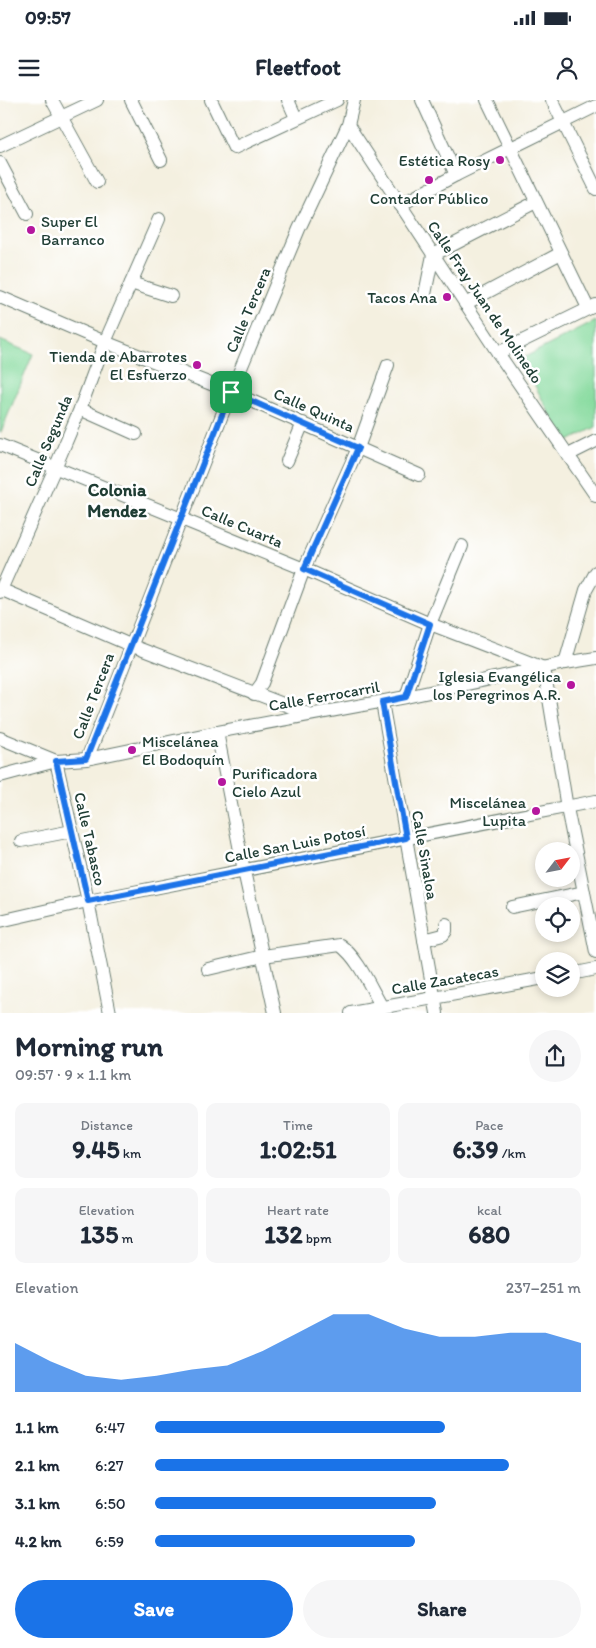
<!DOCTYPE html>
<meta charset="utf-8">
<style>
:root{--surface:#fff;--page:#f6f6f7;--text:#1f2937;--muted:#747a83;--accent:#1a73e8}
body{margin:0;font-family:Itim,sans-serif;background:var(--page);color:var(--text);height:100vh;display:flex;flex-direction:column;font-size:19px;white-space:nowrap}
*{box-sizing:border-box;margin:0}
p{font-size:16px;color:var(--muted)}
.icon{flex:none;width:28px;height:28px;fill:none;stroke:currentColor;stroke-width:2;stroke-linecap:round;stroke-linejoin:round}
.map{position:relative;height:913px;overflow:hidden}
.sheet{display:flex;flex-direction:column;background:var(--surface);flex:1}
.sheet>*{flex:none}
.needle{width:32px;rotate:58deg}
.fabs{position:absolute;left:535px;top:742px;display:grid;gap:10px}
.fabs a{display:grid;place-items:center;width:45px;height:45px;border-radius:50%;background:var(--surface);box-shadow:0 2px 8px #0003;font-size:25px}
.pin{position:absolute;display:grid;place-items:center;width:42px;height:42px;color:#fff;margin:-21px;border-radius:10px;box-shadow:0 2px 8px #0006}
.round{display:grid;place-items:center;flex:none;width:52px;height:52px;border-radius:26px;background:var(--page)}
.headline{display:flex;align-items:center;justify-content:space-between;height:85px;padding:0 15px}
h1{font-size:28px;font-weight:800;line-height:38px}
.metrics{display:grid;grid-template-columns:repeat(3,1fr);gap:8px;height:85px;padding:5px 15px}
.metrics div{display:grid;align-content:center;border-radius:10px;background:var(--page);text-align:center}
.metrics b{font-size:25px;font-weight:800}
.metrics small{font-size:14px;font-weight:400}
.metrics p{font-size:14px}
.chart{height:140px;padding:10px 15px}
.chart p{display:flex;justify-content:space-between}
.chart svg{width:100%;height:90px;margin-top:5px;fill:var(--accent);opacity:.7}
.button{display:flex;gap:10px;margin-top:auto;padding:10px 15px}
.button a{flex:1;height:58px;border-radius:30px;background:var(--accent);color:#fff;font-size:20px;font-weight:800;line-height:58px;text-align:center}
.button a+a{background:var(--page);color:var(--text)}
ul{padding:0 15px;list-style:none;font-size:16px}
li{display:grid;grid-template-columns:80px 60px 1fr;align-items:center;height:38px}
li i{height:12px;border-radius:6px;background:var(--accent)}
.status{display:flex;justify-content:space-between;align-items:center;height:35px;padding:0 25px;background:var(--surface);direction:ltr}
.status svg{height:14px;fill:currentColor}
header{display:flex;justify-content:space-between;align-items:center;height:65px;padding:0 15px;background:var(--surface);font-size:22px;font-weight:800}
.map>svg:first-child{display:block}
.green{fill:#85da9d;stroke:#528c68}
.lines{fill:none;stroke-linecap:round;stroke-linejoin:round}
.street-casing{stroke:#6a7c70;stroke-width:14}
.street{stroke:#fff;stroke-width:12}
.route-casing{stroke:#fff;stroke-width:10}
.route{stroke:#1a73e8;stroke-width:6}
.poi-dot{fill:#b5179e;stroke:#fff;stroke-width:2}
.labels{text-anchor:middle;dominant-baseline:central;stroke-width:5;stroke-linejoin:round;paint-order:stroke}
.poi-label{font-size:16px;fill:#1f3d34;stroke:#fff;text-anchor:end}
.street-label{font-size:16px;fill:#1f3d34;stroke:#fff}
.neighbourhood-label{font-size:18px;font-weight:bold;fill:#1f3d34;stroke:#fff}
</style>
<div class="status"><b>09:57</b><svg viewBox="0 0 49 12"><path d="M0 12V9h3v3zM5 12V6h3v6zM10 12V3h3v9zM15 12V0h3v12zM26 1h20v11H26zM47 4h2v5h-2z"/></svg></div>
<header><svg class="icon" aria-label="menu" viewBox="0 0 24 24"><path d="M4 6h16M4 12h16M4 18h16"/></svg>Fleetfoot<svg class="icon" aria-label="person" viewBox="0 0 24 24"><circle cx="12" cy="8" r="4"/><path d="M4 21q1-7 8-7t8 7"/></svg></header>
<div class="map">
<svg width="596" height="913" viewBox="0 0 596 913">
<rect width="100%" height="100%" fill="#fff"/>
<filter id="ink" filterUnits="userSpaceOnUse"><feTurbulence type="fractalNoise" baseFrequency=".02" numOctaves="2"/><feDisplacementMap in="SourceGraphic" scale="10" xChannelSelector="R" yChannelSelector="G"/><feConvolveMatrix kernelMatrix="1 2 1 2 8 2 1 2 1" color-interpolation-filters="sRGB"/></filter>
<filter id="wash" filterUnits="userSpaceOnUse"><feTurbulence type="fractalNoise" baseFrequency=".0096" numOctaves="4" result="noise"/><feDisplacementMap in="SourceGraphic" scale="20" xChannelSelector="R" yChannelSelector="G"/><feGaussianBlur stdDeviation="1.12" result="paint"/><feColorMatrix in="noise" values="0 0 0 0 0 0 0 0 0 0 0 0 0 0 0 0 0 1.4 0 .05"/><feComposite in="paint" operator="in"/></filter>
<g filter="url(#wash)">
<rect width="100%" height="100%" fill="#f4f0e0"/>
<g class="green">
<path d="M 596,221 L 596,327 L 565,343 L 521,259 Z"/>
<path d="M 0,240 L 33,254 L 1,332 L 0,332 Z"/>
</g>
</g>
<g filter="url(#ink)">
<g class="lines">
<g class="street-casing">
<g id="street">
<path d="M 52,0 L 97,82"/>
<path d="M 131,0 L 161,60"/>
<path d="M 211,0 L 234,48 L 337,0"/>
<path d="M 288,0 L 296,18"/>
<path d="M 422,0 L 456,75"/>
<path d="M 487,0 L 588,208"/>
<path d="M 552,0 L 596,89"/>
<path d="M 348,25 L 498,253 L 596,396"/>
<path d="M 0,46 L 97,0"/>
<path d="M 0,63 L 27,114"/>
<path d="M 400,105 L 456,75 L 596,6"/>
<path d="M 131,183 L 171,196"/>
<path d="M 425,194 L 433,155 L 536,102"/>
<path d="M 0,197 L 105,242 L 231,292 L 419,375"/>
<path d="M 465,204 L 561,153"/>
<path d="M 498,253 L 596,205"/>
<path d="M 80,309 L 136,334"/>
<path d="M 0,345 L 304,469 L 430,524 L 544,568 L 567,708 L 596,852"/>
<path d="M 568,355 L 596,341"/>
<path d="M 287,361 L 303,323"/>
<path d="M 0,489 L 130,545 L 309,614"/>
<path d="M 0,492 L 55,368 L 80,309 L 105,242 L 159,119"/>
<path d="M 565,563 L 586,490 L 596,472"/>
<path d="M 254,594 L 262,583 L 304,469 L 358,348 L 388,265"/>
<path d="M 406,597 L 430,524 L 462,446"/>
<path d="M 382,602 L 437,913"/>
<path d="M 217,632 L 244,771 L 275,913"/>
<path d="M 0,638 L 56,661"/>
<path d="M 87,659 L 231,292 L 299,129 L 348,25 L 354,0"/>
<path d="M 56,661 L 88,801 L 110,913"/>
<path d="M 0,676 L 56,661 L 87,659 L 217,632 L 406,597 L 565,563 L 596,558"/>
<path d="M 21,741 L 72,731"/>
<path d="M 512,807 L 584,792"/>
<path d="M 0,821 L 88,801 L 596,701"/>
<path d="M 424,840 L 443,835 L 446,831 L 446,824"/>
<path d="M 208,869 L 263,856 L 340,845 C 359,859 370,887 382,907"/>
<path d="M 571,874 L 596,869"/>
<path d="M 351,913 L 544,878"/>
</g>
</g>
<use href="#street" class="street"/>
</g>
</g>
<g class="lines" filter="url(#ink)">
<g class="route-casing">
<path id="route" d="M 231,292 L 358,348 L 304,469 L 430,524 L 406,597 L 382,602 L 406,738 L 88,801 L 56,661 L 86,659 Z"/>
</g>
<use href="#route" class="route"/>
</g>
<g class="poi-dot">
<circle cx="500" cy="60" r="5"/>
<circle cx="429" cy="80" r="5"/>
<circle cx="31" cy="130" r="5"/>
<circle cx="447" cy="197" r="5"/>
<circle cx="197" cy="265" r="5"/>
<circle cx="571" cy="585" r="5"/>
<circle cx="132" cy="650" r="5"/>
<circle cx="222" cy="682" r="5"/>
<circle cx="536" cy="711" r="5"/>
</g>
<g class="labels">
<g class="poi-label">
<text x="490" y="60">Estética Rosy</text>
<text x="429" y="98" text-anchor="middle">Contador Público</text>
<text x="41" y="121" text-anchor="start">Super El<tspan x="41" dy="18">Barranco</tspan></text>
<text x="437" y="197">Tacos Ana</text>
<text x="187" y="256">Tienda de Abarrotes<tspan x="187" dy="18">El Esfuerzo</tspan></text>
<text x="561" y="576">Iglesia Evangélica<tspan x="561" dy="18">los Peregrinos A.R.</tspan></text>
<text x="142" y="641" text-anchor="start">Miscelánea<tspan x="142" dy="18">El Bodoquín</tspan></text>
<text x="232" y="673" text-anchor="start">Purificadora<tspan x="232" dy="18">Cielo Azul</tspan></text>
<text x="526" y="702">Miscelánea<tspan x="526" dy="18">Lupita</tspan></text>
</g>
<g class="street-label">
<text transform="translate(485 202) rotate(56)">Calle Fray Juan de Molinedo</text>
<text transform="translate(248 210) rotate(-67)">Calle Tercera</text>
<text transform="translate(314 310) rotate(24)">Calle Quinta</text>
<text transform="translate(48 341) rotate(-67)">Calle Segunda</text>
<text transform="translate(242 426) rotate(23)">Calle Cuarta</text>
<text transform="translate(93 596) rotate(-69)">Calle Tercera</text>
<text transform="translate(324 596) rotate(-10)">Calle Ferrocarril</text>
<text transform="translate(90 739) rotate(77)">Calle Tabasco</text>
<text transform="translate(295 744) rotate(-11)">Calle San Luis Potosí</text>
<text transform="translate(425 755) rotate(80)">Calle Sinaloa</text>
<text transform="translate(445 880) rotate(-10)">Calle Zacatecas</text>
</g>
<g class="neighbourhood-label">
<text x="117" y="390">Colonia<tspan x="117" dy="21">Mendez</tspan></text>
</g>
</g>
</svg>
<div class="fabs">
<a><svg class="needle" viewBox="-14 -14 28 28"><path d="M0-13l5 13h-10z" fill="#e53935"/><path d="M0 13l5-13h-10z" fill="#747a83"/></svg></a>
<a><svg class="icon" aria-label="locate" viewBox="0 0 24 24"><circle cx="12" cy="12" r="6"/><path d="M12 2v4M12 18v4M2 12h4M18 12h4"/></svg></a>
<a><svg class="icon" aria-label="layers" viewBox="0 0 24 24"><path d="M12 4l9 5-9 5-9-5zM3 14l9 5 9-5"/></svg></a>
</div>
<div class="pin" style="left:231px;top:292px;background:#1e9e55"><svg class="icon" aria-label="arrive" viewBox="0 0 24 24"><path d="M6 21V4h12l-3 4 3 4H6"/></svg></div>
</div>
<section class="sheet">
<div class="headline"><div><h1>Morning run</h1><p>09:57 · 9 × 1.1 km</p></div><a class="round"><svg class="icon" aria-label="share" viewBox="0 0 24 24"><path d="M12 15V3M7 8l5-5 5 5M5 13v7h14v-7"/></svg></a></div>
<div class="metrics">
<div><p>Distance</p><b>9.45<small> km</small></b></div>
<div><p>Time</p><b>1:02:51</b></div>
<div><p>Pace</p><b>6:39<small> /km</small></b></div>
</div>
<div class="metrics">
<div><p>Elevation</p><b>135<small> m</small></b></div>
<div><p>Heart rate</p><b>132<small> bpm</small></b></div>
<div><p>kcal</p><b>680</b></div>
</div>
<div class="chart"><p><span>Elevation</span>237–251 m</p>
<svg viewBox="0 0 160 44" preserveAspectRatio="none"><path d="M0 44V20L10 29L20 36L30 38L40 36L50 33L60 31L70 24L80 15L90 6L100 6L110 13L120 17L130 17L140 15L150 15L160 20V44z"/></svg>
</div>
<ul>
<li><b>1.1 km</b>6:47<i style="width:68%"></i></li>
<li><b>2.1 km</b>6:27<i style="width:83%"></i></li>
<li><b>3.1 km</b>6:50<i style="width:66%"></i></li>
<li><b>4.2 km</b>6:59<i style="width:61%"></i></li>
</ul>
<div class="button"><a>Save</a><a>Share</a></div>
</section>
